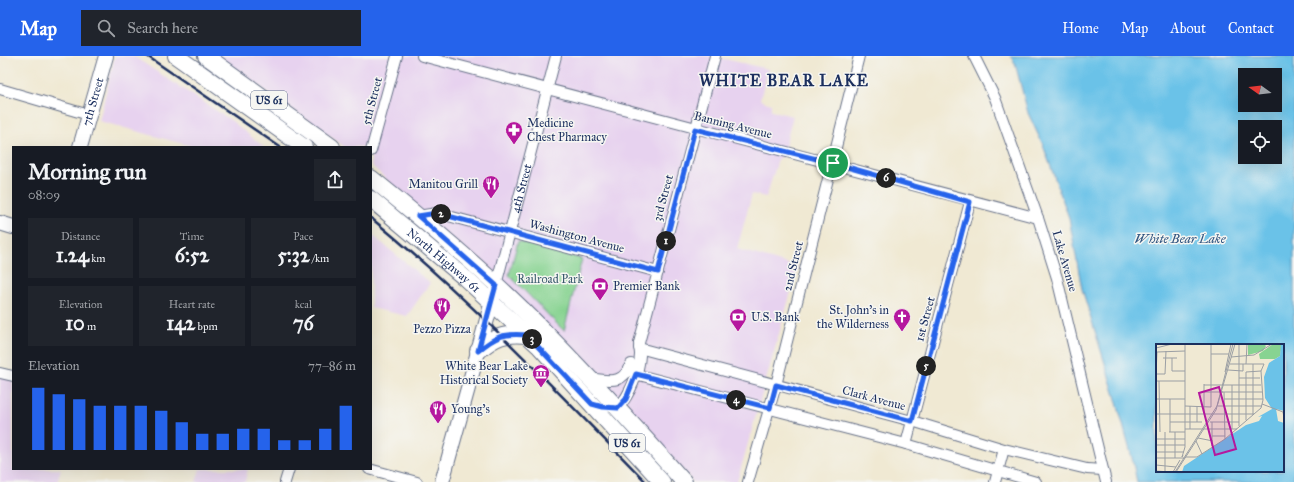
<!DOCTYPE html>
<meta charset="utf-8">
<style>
:root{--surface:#171b24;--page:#20242c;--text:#f1f3f6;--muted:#9ea1a6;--accent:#2563eb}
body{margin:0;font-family:"IM FELL Great Primer",serif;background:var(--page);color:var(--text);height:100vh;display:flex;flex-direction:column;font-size:15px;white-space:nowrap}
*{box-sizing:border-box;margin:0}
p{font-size:13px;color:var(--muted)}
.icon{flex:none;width:22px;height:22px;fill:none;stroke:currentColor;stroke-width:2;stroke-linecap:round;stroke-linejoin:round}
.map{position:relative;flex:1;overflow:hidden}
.drawer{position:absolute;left:12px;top:90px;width:360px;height:324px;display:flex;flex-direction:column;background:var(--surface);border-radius:0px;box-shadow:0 4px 16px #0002}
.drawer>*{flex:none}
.needle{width:26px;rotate:285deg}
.fabs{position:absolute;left:1238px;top:12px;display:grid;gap:8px}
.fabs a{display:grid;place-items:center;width:44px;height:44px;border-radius:0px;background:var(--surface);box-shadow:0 4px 16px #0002;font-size:20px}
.pin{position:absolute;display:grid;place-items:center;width:34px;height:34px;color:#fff;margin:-17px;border:2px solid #fff;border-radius:50%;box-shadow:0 1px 4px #0007}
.km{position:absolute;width:20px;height:20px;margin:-10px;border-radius:50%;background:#222;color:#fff;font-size:11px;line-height:20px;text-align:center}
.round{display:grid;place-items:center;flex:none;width:42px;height:42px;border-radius:0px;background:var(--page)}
.head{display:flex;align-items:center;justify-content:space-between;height:68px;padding:0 16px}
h1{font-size:22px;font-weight:800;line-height:30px}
.stats{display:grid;grid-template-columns:repeat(3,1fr);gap:6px;height:68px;padding:4px 16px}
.stats div{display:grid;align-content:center;border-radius:0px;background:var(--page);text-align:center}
.stats b{font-size:20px;font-weight:800}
.stats small{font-size:11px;font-weight:400}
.stats p{font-size:11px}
.chart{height:112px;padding:8px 16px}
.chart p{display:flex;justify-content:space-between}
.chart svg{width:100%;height:72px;margin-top:4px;stroke:var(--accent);stroke-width:6}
header{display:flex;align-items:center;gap:24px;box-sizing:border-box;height:56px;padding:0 20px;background:var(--accent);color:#fff}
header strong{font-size:19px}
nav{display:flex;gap:22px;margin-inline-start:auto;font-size:14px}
.search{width:280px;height:36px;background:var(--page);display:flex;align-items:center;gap:10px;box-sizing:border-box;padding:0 14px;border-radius:0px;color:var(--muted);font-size:15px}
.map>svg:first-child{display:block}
.built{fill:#e7d2ef}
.green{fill:#87d391;stroke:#518178}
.water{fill:#6bc2e8;stroke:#4378a3;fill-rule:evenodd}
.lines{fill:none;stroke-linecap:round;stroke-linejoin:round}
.street-casing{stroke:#667087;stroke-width:12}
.secondary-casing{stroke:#667087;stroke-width:16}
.primary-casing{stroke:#667087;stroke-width:18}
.street{stroke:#fff;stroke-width:10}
.secondary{stroke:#fff;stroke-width:14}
.primary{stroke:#fff;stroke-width:16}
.rail{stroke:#1b2f5e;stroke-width:2.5}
.route-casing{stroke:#fff;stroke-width:8}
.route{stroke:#2563eb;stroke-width:5}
.labels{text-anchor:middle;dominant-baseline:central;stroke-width:3;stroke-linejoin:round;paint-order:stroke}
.shield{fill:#f6f6f2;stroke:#5d6b8a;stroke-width:1}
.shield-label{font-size:11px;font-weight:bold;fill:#1b2f5e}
.street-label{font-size:12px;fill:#1b2f5e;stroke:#f6f6f2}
.poi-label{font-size:12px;fill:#1b2f5e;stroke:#f6f6f2;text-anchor:start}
.park-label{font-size:12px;fill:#36586b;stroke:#f6f6f2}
.water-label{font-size:13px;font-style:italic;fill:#2f5480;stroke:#f6f6f2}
.district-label{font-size:16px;font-weight:bold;letter-spacing:1px;fill:#1b2f5e;stroke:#f6f6f2}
.inset-road{fill:none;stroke:#9b9fa4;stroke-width:1}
.view{fill:#b5179e;fill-opacity:0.15;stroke:#b5179e;stroke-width:2}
.inset-edge{fill:none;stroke:#1b2f5e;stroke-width:2}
</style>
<header>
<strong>Map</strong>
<div class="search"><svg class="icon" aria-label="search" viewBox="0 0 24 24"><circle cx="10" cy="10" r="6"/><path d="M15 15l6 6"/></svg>Search here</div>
<nav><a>Home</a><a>Map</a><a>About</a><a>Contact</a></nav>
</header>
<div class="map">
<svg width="1294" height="426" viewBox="0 0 1294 426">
<rect width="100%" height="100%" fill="#f6f6f2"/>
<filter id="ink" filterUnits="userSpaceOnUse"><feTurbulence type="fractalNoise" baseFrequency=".025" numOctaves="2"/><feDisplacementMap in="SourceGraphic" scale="8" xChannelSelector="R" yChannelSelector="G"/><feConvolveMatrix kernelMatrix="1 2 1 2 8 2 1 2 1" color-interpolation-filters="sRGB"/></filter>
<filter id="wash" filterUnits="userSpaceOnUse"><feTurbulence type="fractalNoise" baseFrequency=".012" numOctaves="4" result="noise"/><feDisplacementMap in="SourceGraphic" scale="16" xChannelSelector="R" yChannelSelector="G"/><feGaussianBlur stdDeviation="0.9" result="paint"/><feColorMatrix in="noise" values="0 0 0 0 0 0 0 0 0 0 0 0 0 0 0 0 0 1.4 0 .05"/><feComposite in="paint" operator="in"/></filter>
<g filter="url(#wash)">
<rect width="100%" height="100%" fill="#f0e9d3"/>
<g class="built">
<path d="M 115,0 L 133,0 L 232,65 L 264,91 L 195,91 L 99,65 Z"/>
<path d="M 216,0 L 712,0 L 768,13 L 760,44 L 771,48 L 771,55 L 793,60 L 782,102 L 779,101 L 766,141 L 752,138 L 737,193 L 798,211 L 737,426 L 693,426 L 633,358 L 371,109 L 371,91 L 345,91 Z"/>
<path d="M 371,178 L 430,227 L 407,260 L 371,252 Z"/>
<path d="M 0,316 L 13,319 L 13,413 L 61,413 L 57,426 L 0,426 Z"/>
<path d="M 200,413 L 248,413 L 245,426 L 196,426 Z"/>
</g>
<path class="green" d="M 518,185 L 582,203 L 564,275 L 509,219 Z"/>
<path class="water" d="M 1010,0 L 1294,0 L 1294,426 L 1137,426 L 1132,402 L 1116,343 L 1082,233 L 1069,162 L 1043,89 L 1028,57 L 1015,7 ZM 1245,19 L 1275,19 L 1275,49 L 1245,49 ZM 1245,71 L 1275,71 L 1275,101 L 1245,101 ZM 1157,289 L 1283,289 L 1283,415 L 1157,415 Z"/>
</g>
<g filter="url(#ink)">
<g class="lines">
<g class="street-casing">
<g id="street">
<path d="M 422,0 L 1038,162"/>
<path d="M 974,0 L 995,42 L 1038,162 L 1057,222 L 1106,426"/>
<path d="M 0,33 L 89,59"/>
<path d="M 371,95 L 397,0"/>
<path d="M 418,160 L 437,157 L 658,216"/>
<path id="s1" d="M 496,229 L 556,0"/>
<path d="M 639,292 L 912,365 L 1004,393 L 1087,413 L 1103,414"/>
<path d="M 628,313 L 635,318 L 906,388 L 1036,426"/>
<path d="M 0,317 L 13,320"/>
<path d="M 589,322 C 609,324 622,330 631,308"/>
<path d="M 618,352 C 630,338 639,318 640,299 C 640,295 639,291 639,287 L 715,0"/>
<path d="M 906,388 L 970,146"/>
<path d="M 369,413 L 417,426"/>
<path d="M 285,426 L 289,413"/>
<path d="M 748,426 L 776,329 L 859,0"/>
<path d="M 995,426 L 1004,393"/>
</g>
</g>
<g class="secondary-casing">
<g id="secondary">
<path id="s2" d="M 80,91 L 106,0"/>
<path d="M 0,167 L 13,171"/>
<path d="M 442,426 L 494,238"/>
</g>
</g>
<g class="primary-casing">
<g id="primary">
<path d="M 176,0 L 304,91"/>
<path d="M 206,0 L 332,91"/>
<path d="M 371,122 C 431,170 492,221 546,277 C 593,325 639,375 684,426"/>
<path id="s3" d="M 371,143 L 465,222 L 538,289 L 662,426"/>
<path d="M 478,295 C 496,280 504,277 527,279"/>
</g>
</g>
<use href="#street" class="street"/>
<use href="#secondary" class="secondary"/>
<use href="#primary" class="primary"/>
<g class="rail">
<path d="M 147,0 L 280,91"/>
<path d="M 371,162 C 470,243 557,335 646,426"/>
</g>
</g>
</g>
<g class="lines" filter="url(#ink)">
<g class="route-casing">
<path id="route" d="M 695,73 L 833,107 L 970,146 L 912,365 L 776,329 L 770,352 L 636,318 L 626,343 L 618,352 L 603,351 L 592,348 L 527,279 C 503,277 496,280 478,295 L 496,229 L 418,160 L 437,157 L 658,216 Z"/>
</g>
<use href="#route" class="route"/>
</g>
<defs>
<g id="pharmacy-pin" transform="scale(0.9)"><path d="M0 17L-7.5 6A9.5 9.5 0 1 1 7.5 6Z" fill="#b5179e" stroke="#f6f6f2"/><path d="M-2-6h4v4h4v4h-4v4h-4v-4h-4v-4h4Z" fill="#fff"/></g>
<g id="restaurant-pin" transform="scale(0.9)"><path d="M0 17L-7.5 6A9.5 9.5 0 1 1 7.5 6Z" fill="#b5179e" stroke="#f6f6f2"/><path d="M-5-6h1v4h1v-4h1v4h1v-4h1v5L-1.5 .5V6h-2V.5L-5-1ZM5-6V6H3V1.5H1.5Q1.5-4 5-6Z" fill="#fff"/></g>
<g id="bank-pin" transform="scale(0.9)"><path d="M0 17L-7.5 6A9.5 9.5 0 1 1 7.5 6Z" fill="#b5179e" stroke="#f6f6f2"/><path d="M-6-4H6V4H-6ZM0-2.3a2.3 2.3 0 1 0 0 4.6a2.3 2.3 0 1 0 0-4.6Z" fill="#fff"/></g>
<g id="church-pin" transform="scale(0.9)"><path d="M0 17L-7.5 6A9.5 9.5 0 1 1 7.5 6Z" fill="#b5179e" stroke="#f6f6f2"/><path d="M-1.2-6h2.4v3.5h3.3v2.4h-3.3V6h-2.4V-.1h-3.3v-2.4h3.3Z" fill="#fff"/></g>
<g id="museum-pin" transform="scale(0.9)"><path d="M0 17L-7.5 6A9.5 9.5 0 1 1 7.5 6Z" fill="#b5179e" stroke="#f6f6f2"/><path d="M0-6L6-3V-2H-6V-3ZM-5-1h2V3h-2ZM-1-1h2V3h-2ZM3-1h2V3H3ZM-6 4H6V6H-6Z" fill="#fff"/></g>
</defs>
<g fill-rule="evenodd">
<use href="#pharmacy-pin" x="514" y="74"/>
<use href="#restaurant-pin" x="491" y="128"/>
<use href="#bank-pin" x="600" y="230"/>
<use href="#restaurant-pin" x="442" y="250"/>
<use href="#bank-pin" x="738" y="261"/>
<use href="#church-pin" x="902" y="261"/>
<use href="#museum-pin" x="541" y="317"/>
<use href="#restaurant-pin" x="438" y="353"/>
</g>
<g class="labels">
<g class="shield">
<rect x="251" y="35" width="36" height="18" rx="3"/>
<rect x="609" y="378" width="36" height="18" rx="3"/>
</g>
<g class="shield-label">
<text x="269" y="44">US 61</text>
<text x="627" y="387">US 61</text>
</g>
<g class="street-label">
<text stroke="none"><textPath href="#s2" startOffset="47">7th Street</textPath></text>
<text transform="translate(372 45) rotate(-75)">5th Street</text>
<text transform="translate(733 69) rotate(14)">Banning Avenue</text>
<text stroke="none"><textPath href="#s1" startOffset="100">4th Street</textPath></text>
<text transform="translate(663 142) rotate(-75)">3rd Street</text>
<text transform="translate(577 180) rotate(15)">Washington Avenue</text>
<text stroke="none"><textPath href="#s3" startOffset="95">North Highway 61</textPath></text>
<text transform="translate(1065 205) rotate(74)">Lake Avenue</text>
<text transform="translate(793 210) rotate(-76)">2nd Street</text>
<text transform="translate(925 263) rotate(-75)">1st Street</text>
<text transform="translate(874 342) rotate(15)">Clark Avenue</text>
</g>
<g class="poi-label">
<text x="527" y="67">Medicine<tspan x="527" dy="14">Chest Pharmacy</tspan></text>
<text x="478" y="128" text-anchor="end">Manitou Grill</text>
<text x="613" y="230">Premier Bank</text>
<text x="889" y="254" text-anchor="end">St. John's in<tspan x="889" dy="14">the Wilderness</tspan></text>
<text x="751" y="261">U.S. Bank</text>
<text x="442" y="273" text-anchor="middle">Pezzo Pizza</text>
<text x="528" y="310" text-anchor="end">White Bear Lake<tspan x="528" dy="14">Historical Society</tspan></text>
<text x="451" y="353">Young's</text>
</g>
<g class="park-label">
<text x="550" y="223">Railroad Park</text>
</g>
<g class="water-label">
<text x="1180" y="183">White Bear Lake</text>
</g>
<g class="district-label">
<text x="784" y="24">WHITE BEAR LAKE</text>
</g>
</g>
<g transform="translate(1156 288)">
<rect width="128" height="128" fill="#f0e9d3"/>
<path d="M 92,0 L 108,0 L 110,2 L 107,7 L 92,11 ZM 117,0 L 126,0 L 124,12 L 119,15 L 104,15 L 103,10 Z" fill="#87d391"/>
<path d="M 125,0 L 128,0 L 128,67 L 120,65 L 122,77 L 128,79 L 128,128 L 26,128 L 28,122 L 90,81 L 103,77 L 106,72 L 102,73 L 116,65 L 109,54 L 108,33 L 113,19 L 124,12 Z" fill="#6bc2e8"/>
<path class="inset-road" d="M 0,4 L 16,0M 55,10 L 73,10M 75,13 L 98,11 L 116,0M 7,14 L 21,14M 16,14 L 16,27 L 29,27M 90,20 L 91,0M 72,26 L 87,27 L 87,20M 69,28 L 75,0M 0,30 L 1,8 L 29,7M 0,30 L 9,30 L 10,7M 83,34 L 104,34M 0,37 L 29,37M 3,37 L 4,88M 48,40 L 48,70M 48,41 L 105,41M 48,48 L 67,48M 66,48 L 106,48M 68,48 L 69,95M 0,55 L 29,55M 68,55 L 107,55M 106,60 L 127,68 L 128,74M 29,62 L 55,63 L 55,0M 41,62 L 41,78M 62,62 L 106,62M 0,70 L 98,70M 97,71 L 97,20M 90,76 L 90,28 L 105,27M 14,78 L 46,78M 54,78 L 83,78M 56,78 L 56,102M 83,82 L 83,0M 29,85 L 81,85M 34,85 L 34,62M 76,85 L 76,41M 13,88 L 29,88M 14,88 L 14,55M 56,92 L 69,92M 42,94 L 57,97M 0,95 L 29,95M 40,97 L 46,110M 0,101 L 29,101M 0,108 L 28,108M 27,111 L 26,113 L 29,103 L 29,0M 29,113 L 41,113 L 69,95 L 105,64 L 107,56 L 105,27 L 108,20 L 74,20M 0,114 L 29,114M 19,114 L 19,88M 0,121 L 20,123M 0,127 L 14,128M 9,128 L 9,88M 17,128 L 24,116M 19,128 L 61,62 L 77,0M 20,128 L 60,66 L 79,0"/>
<path class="view" d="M 63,43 L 80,105 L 59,111 L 43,49 Z"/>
<rect width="128" height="128" class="inset-edge"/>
</g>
</svg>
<div class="fabs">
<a><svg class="needle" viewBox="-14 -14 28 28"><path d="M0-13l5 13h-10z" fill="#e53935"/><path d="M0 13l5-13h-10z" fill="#9ea1a6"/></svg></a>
<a><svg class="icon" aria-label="locate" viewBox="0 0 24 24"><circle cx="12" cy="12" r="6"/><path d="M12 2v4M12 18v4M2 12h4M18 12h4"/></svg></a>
</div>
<div class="pin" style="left:833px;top:107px;background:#1e9e55"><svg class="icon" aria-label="arrive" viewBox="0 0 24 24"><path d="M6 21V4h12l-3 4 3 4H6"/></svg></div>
<b class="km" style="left:666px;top:185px">1</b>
<b class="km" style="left:441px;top:158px">2</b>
<b class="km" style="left:532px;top:283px">3</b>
<b class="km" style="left:736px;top:344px">4</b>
<b class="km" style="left:926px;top:310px">5</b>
<b class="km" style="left:886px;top:122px">6</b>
<section class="drawer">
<div class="head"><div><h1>Morning run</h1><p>08:09</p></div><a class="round"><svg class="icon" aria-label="share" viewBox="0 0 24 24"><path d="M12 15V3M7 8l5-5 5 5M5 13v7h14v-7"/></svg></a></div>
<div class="stats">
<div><p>Distance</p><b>1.24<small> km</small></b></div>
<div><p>Time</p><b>6:52</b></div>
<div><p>Pace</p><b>5:32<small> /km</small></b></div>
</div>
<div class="stats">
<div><p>Elevation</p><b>10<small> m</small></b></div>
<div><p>Heart rate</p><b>142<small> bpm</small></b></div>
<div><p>kcal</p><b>76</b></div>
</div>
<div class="chart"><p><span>Elevation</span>77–86 m</p>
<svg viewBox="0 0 160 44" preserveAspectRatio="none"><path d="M5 44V6M15 44V10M25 44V13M35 44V17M45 44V17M55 44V17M65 44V20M75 44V27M85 44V34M95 44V34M105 44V31M115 44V31M125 44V38M135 44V38M145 44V31M155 44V17"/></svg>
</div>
</section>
</div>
